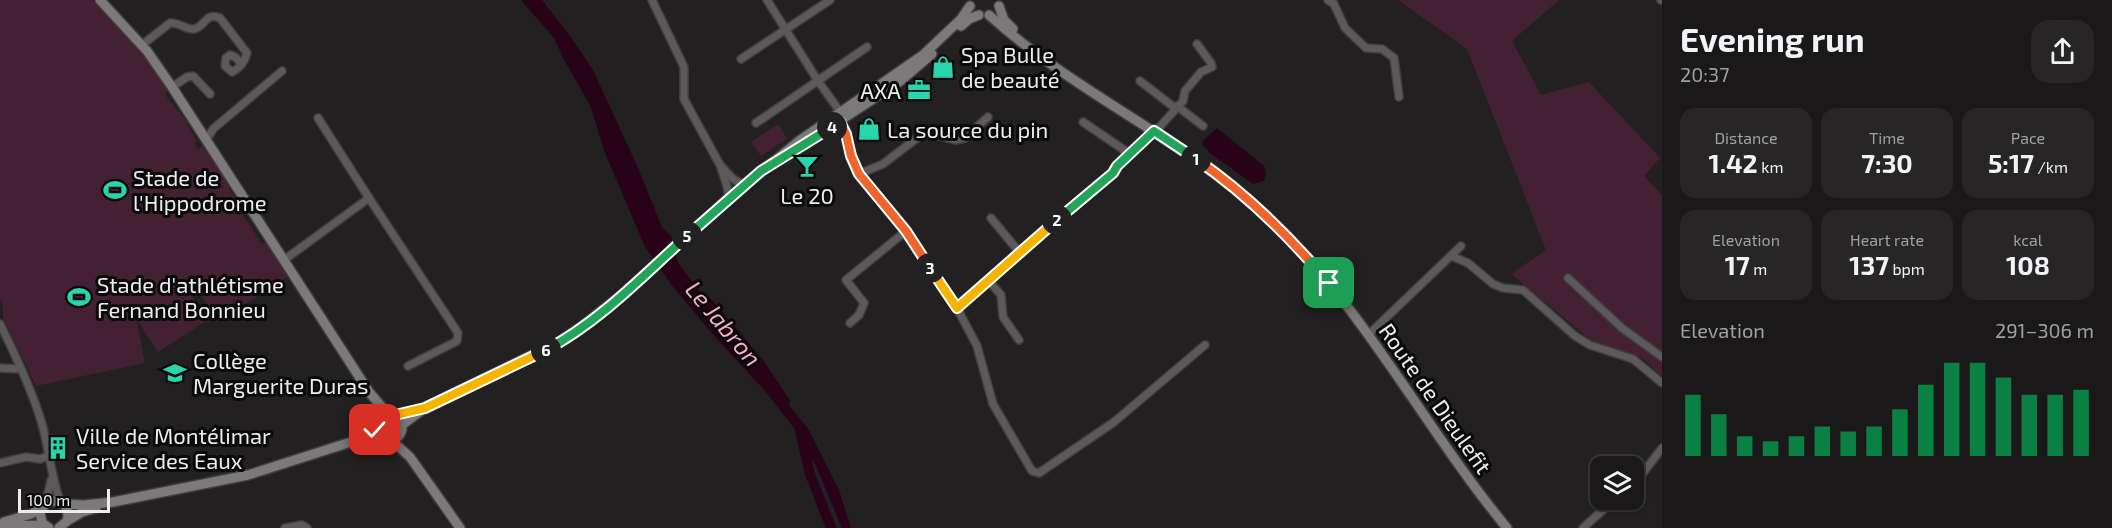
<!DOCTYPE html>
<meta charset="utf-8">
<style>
:root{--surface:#1a1819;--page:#272526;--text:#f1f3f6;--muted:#9fa0a2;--line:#383738;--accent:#0b8043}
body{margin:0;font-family:"Exo 2",sans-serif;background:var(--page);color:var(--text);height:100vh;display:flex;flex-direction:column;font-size:22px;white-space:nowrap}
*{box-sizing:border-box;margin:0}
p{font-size:20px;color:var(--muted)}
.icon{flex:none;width:33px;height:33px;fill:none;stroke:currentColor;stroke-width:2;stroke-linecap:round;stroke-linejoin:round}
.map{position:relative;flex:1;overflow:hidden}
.details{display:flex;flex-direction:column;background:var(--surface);width:450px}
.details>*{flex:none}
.fabs{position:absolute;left:1590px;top:456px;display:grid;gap:12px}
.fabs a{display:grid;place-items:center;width:54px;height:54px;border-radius:12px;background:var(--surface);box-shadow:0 2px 4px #0004,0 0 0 2px var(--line);font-size:30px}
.scale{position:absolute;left:18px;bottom:15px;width:92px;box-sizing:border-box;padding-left:6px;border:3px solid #eeeced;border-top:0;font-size:16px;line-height:21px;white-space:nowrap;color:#eeeced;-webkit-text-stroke:4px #0b0a0b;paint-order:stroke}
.pin{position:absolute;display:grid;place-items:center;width:51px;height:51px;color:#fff;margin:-26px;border-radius:12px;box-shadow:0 3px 9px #0006}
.km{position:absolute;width:30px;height:30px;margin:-15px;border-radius:50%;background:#222;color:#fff;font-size:16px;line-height:30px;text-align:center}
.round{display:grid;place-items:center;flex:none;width:63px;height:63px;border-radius:18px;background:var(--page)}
.head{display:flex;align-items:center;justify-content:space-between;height:102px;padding:0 18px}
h1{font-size:33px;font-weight:700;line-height:45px}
.stats{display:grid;grid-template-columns:repeat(3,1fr);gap:9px;height:102px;padding:6px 18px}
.stats div{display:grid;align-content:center;border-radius:15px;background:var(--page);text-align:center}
.stats b{font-size:26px;font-weight:700}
.stats small{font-size:16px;font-weight:400}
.stats p{font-size:16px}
.chart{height:168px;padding:12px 18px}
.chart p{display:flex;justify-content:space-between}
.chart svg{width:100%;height:108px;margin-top:6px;stroke:var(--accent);stroke-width:6}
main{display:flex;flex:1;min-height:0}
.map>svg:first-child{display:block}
.green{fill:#432132}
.water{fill:#280217}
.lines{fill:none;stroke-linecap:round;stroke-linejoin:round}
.river{stroke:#280217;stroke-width:10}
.street-casing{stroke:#3f3d3e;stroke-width:10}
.secondary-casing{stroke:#3f3d3e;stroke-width:12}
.street{stroke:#5b595a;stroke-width:7}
.secondary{stroke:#7b797a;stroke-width:9}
.split-1-casing{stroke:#fff;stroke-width:12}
.split-2-casing{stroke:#fff;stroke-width:12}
.split-3-casing{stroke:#fff;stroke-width:12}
.split-4-casing{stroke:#fff;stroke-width:12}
.split-5-casing{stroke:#fff;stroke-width:12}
.split-6-casing{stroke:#fff;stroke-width:12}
.split-7-casing{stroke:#fff;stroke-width:12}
.split-1{stroke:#f0652b;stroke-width:8}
.split-2{stroke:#22a559;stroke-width:8}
.split-3{stroke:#f5b400;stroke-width:8}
.split-4{stroke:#f0652b;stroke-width:8}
.split-5{stroke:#22a559;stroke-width:8}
.split-6{stroke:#22a559;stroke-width:8}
.split-7{stroke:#f5b400;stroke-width:8}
.labels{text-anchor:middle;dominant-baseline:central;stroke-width:6;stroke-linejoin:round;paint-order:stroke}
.poi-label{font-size:22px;fill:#eeeced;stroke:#0b0a0b;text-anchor:start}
.street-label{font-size:22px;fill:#eeeced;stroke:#0b0a0b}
.water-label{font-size:24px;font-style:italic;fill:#faabd0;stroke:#0b0a0b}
</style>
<main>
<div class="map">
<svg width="1662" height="528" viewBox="0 0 1662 528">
<rect width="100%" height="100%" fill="#232021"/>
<g class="green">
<path d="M 0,0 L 92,0 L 141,52 L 168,92 L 165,94 C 172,105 180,112 188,123 L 187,125 L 197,141 L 195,143 L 198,149 L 204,145 L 230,186 L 228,187 L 244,211 L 242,213 L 262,244 L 266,242 L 288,277 L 218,321 L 192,282 L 186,286 L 208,320 L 158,352 L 136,318 L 145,363 L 36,386 L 3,318 L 3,304 L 0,298 Z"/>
<path d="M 1398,0 L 1559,0 L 1512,41 L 1541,95 L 1589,82 L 1660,158 L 1644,176 L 1662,195 L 1662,376 L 1642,358 L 1591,340 L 1511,274 L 1546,250 L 1467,49 Z"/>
<path d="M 778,124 L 787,139 L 761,156 L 751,142 Z"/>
</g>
<g class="water">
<path d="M 521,0 L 542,0 L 570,36 L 593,70 L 638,168 L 662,227 L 671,236 L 678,263 L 732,334 L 809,430 L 839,490 L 851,528 L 842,528 L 816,466 L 797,432 L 766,392 L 716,338 L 673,287 L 645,247 L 605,153 L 590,105 L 564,60 L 554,38 Z"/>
<path d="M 1217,128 L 1264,166 L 1266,173 L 1264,181 L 1253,184 L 1203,148 L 1203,141 Z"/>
</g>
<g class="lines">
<g class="river">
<path d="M 708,303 L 759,363 L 785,402"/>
<path d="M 800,431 L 810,474 L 831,528"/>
</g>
<g class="street-casing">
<g id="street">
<path d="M 652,0 L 684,67 L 684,99 L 720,165 L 727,186 L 729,198"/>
<path d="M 767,0 L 818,81 L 841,113"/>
<path d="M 1328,0 L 1334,4 L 1345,28 L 1366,48 L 1382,49 L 1394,58 L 1399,97"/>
<path d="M 1661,0 L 1662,0"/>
<path d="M 142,45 L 170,23 C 179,22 186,30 194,29 C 206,26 205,12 220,18 L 247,53 C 245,61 240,68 232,72 L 225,66 L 226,58 L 230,55 L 235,57 L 241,63"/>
<path d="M 741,59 L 830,0"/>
<path d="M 1140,81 L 1175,108"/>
<path d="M 172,87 L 187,77 L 193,76 L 210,94"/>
<path d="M 1177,106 L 1203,126"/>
<path d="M 839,118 L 859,174 L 906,231 L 957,308 L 977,346 L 993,404 L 1032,471 L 1039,473 L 1114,422 L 1205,345"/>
<path d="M 1083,122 L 1130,154"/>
<path d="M 756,123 L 867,47"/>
<path d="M 1155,132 L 1183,101 L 1185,91 L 1201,72 L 1212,67 L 1211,63 L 1197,44"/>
<path d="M 207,139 L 213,129 L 282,71"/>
<path d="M 722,167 L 733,179 L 744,185"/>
<path d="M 859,174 L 883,164 L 921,135 L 932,134 L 955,140 L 965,138 L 988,117"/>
<path d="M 369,198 L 458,333 L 457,341 L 408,366"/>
<path d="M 991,218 L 1020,253"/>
<path d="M 1451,256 L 1468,263 L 1493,284 L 1503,288 L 1523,290 L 1575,336 L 1590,345 L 1633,359 L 1662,383"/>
<path d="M 284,260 L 369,198 L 318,118"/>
<path d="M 1568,278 L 1622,328 L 1662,357"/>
<path d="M 989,281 L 1001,295 L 1003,317 L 1019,340"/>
<path d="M 957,308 L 1113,173 L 1117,166 L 1154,131"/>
<path d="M 850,323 L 859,315 L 864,303 L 846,280 L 906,231"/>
<path d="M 0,324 C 16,356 32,390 42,424 C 49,449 51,476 60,501"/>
<path d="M 1368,335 L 1461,246"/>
<path d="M 0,368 L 21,369"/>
<path d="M 0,463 L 26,457 L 40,459 L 48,456"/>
<path d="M 1634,482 L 1643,473 L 1662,448"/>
<path d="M 46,503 L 51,480"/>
<path d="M 285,528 L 302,525 L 307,528"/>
<path d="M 1583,528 L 1614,500"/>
</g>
</g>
<g class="secondary-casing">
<g id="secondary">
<path d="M 100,0 L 147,51 L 172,87 L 369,392 L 387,413"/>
<path d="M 999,6 L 1004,20 L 1013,29"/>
<path d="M 989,15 C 1076,94 1187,140 1272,221 C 1366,311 1425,429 1507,528"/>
<path d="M 961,26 L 969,19 L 979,15"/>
<path d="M 806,143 L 899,82 L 932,54"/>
<circle cx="388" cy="427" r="14"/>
<path d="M 402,425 L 425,408 L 567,338 L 622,295 L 729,198 L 799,141 L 923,55 L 961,19 L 970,6"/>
<path d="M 391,440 L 410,457 L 460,528"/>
<path d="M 64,504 L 84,505 L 113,502 L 248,475 L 351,442 L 379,437"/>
<path d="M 67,521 L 82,512 L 96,508"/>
<path d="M 4,522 L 31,514 L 41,508"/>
<path d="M 0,526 L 45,525"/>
<path d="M 49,528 L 42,523 L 40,512 L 46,503 C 60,497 71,506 67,521 L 59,528"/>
</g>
</g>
<use href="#street" class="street"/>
<use href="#secondary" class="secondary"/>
</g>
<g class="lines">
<g class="split-1-casing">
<path id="split-1" d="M 1196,159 C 1247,194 1289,236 1329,283"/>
</g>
<g class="split-2-casing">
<path id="split-2" d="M 1057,220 L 1113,173 L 1117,166 L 1154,131 L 1196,159"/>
</g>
<g class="split-3-casing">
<path id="split-3" d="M 930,268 L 957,308 L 1057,220"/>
</g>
<g class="split-4-casing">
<path id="split-4" d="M 832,127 L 840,122 L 846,134 L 851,156 L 859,174 L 906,231 L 930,268"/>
</g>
<g class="split-5-casing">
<path id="split-5" d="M 687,236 L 761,171 L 832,127"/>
</g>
<g class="split-6-casing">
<path id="split-6" d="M 546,350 C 599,322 643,276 687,236"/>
</g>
<g class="split-7-casing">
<path id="split-7" d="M 375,430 L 377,419 L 383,414 L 395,415 L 425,408 L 546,350"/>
</g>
<use href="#split-1" class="split-1"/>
<use href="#split-2" class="split-2"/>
<use href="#split-3" class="split-3"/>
<use href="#split-4" class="split-4"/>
<use href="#split-5" class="split-5"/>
<use href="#split-6" class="split-6"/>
<use href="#split-7" class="split-7"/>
</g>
<defs>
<g id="shop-bare" transform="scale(1.8)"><path d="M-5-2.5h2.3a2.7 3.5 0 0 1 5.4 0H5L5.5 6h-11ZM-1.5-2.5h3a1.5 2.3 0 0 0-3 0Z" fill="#29d5ad" stroke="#0b0a0b" stroke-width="2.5" paint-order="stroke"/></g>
<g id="office-bare" transform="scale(1.8)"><path d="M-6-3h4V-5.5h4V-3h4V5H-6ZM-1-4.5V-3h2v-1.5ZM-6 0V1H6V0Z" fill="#29d5ad" stroke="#0b0a0b" stroke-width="2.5" paint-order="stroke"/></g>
<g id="bar-bare" transform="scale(1.8)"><path d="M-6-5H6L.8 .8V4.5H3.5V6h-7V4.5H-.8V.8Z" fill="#29d5ad" stroke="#0b0a0b" stroke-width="2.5" paint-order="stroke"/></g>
<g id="stadium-bare" transform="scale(1.8)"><path d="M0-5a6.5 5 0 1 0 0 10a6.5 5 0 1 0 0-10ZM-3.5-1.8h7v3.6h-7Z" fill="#29d5ad" stroke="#0b0a0b" stroke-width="2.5" paint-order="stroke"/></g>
<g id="school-bare" transform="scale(1.8)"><path d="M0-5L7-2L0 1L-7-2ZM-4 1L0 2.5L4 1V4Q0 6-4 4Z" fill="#29d5ad" stroke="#0b0a0b" stroke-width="2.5" paint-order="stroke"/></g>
<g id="building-bare" transform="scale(1.8)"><path d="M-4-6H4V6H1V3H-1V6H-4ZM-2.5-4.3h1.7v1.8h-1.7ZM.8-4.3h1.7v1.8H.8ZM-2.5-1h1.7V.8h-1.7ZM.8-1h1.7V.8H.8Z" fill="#29d5ad" stroke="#0b0a0b" stroke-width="2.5" paint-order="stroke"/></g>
</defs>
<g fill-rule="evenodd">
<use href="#shop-bare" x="943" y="67"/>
<use href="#office-bare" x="919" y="90"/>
<use href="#shop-bare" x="869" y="129"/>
<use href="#bar-bare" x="807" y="166"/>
<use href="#stadium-bare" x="115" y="190"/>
<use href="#stadium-bare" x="79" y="297"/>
<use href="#school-bare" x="175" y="373"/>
<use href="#building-bare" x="58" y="448"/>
</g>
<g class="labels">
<g class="poi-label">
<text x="961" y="54">Spa Bulle<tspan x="961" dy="25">de beauté</tspan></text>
<text x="901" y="90" text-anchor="end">AXA</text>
<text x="887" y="129">La source du pin</text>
<text x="133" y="177">Stade de<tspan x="133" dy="25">l'Hippodrome</tspan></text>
<text x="807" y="195" text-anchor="middle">Le 20</text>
<text x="97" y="284">Stade d'athlétisme<tspan x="97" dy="25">Fernand Bonnieu</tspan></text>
<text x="193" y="360">Collège<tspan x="193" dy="25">Marguerite Duras</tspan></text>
<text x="76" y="435">Ville de Montélimar<tspan x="76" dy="25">Service des Eaux</tspan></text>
</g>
<g class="street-label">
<text transform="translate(1436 398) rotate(55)">Route de Dieulefit</text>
</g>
<g class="water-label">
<text transform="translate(724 323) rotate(50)">Le Jabron</text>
</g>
</g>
</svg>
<div class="fabs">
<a><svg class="icon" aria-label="layers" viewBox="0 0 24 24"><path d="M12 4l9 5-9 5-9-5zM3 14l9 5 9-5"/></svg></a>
</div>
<div class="scale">100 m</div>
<div class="pin" style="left:1329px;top:283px;background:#1e9e55"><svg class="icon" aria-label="arrive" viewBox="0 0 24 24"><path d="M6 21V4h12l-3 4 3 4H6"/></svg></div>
<div class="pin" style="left:375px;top:430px;background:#d93025"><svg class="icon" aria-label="check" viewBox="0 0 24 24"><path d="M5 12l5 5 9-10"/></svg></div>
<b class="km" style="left:1196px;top:159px">1</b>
<b class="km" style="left:1057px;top:220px">2</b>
<b class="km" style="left:930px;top:268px">3</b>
<b class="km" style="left:832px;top:127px">4</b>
<b class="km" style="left:687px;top:236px">5</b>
<b class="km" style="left:546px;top:350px">6</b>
</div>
<section class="details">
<div class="head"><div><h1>Evening run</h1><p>20:37</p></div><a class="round"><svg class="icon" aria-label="share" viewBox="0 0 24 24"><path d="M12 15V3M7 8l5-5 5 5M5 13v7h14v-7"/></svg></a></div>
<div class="stats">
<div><p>Distance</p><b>1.42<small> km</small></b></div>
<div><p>Time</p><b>7:30</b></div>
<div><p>Pace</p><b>5:17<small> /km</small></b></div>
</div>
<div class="stats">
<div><p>Elevation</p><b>17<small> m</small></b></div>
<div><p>Heart rate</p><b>137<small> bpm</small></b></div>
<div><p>kcal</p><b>108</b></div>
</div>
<div class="chart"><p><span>Elevation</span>291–306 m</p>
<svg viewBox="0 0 160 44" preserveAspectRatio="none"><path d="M5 44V19M15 44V27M25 44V36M35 44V38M45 44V36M55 44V32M65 44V34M75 44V32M85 44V25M95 44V15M105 44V6M115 44V6M125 44V12M135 44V19M145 44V19M155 44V17"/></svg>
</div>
</section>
</main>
